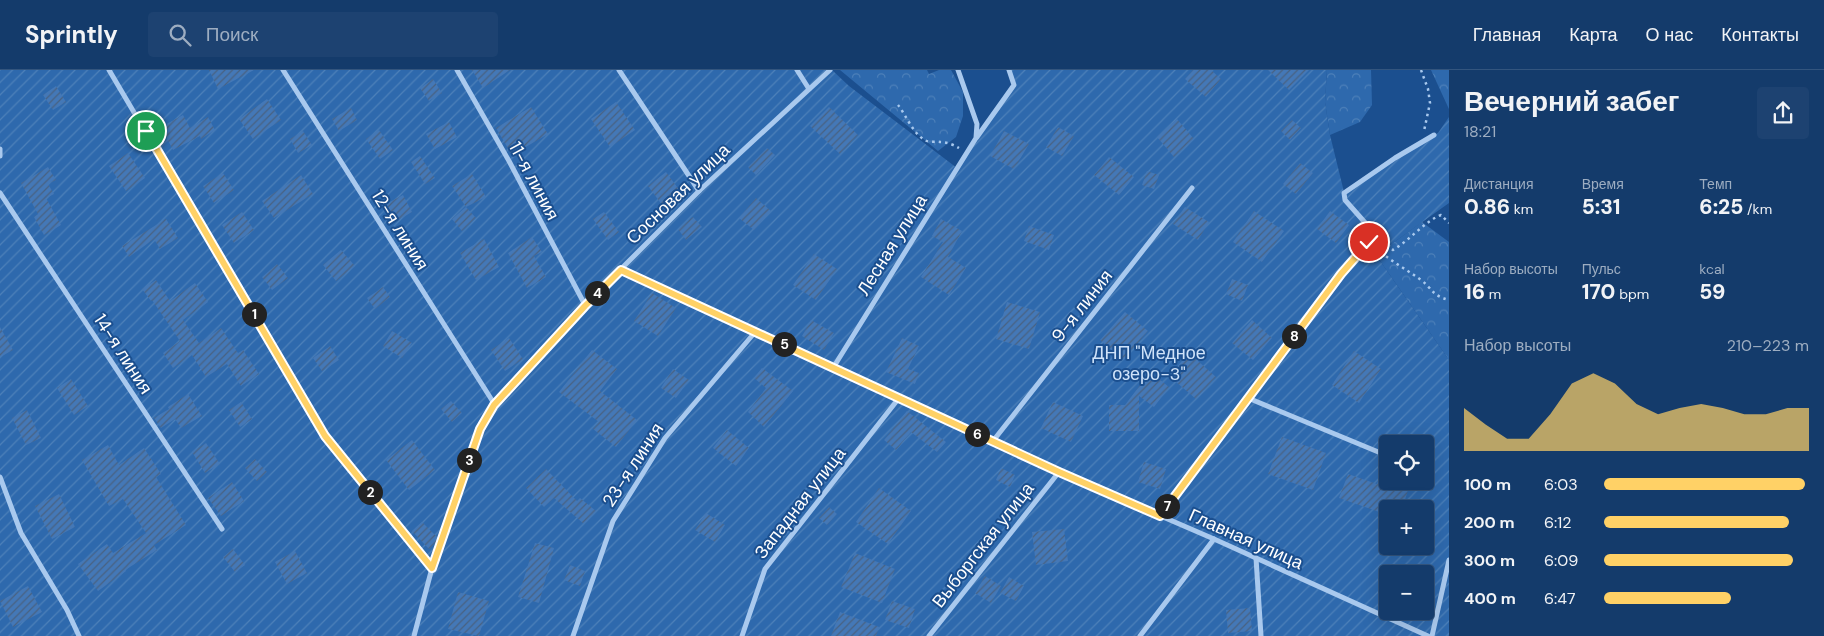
<!DOCTYPE html>
<html lang="ru">
<meta charset="utf-8">
<style>
:root{--surface:#143b6b;--page:#1d4271;--text:#f1f3f6;--muted:#9dadc1;--line:#33557e;--accent:#ffd166}
body{margin:0;font-family:"DM Sans",sans-serif;background:var(--page);color:var(--text);height:100vh;display:flex;flex-direction:column;font-size:19px;white-space:nowrap}
*{box-sizing:border-box;margin:0}
p{font-size:16px;color:var(--muted)}
.icon{flex:none;width:28px;height:28px;fill:none;stroke:currentColor;stroke-width:2;stroke-linecap:round;stroke-linejoin:round}
.map{position:relative;flex:1;overflow:hidden}
.side{display:flex;flex-direction:column;background:var(--surface);width:375px}
.side>*{flex:none}
.controls{position:absolute;left:1379px;top:365px;display:grid;gap:10px}
.controls a{display:grid;place-items:center;width:55px;height:55px;border-radius:5px;background:var(--surface);box-shadow:0 5px 20px #0002,0 0 0 1px var(--line);font-size:25px}
.pin{position:absolute;display:grid;place-items:center;width:42px;height:42px;color:#fff;margin:-21px;border:2px solid #fff;border-radius:50%;box-shadow:0 1px 5px #0007}
.km{position:absolute;width:25px;height:25px;margin:-12px;border-radius:50%;background:#222;color:#fff;font-size:14px;line-height:25px;text-align:center}
.round{display:grid;place-items:center;flex:none;width:52px;height:52px;border-radius:5px;background:var(--page)}
.overview{display:flex;align-items:center;justify-content:space-between;height:85px;padding:0 15px}
h1{font-size:28px;font-weight:800;line-height:38px}
.metrics{display:grid;grid-template-columns:repeat(3,1fr);gap:8px;height:85px;padding:5px 15px}
.metrics div{display:grid;align-content:center}
.metrics b{font-size:21px;font-weight:800}
.metrics small{font-size:14px;font-weight:400}
.metrics p{font-size:14px}
.chart{height:140px;padding:10px 15px}
.chart p{display:flex;justify-content:space-between}
.chart svg{width:100%;height:90px;margin-top:5px;fill:var(--accent);opacity:.7}
ul{padding:0 15px;list-style:none;font-size:16px}
li{display:grid;grid-template-columns:80px 60px 1fr;align-items:center;height:38px}
li i{height:12px;border-radius:6px;background:var(--accent)}
header{display:flex;align-items:center;gap:30px;box-sizing:border-box;height:70px;padding:0 25px;background:var(--surface);border-bottom:1px solid var(--line)}
header strong{font-size:24px}
nav{display:flex;gap:28px;margin-inline-start:auto;font-size:18px}
.search{width:350px;height:45px;background:var(--page);display:flex;align-items:center;gap:12px;box-sizing:border-box;padding:0 18px;border-radius:5px;color:var(--muted);font-size:19px}
main{display:flex;flex:1;min-height:0}
.map>svg:first-child{display:block}
.forest{fill:url(#forest-crowns)}
.garden{fill:url(#garden-furrows);fill-rule:evenodd}
.building{fill:url(#building-hatch)}
.lines{fill:none;stroke-linecap:round;stroke-linejoin:round}
.path{stroke:#a9c9ee;stroke-width:2.5;stroke-dasharray:2.5 4;stroke-linecap:butt}
.street{stroke:#a9c9ee;stroke-width:5}
.route-casing{stroke:#fff;stroke-width:10}
.route{stroke:#ffd166;stroke-width:6}
.labels{text-anchor:middle;dominant-baseline:central;stroke-width:4;stroke-linejoin:round;paint-order:stroke}
.street-label{font-size:18px;fill:#fff;stroke:#1b4f8f}
.park-label{font-size:18px;fill:#cfe3fa;stroke:#1b4f8f}
</style>
<header>
<strong>Sprintly</strong>
<div class="search"><svg class="icon" aria-label="search" viewBox="0 0 24 24"><circle cx="10" cy="10" r="6"/><path d="M15 15l6 6"/></svg>Поиск</div>
<nav><a>Главная</a><a>Карта</a><a>О нас</a><a>Контакты</a></nav>
</header>
<main>
<div class="map">
<svg width="1449" height="566" viewBox="0 0 1449 566">
<defs>
<pattern id="forest-crowns" width="20" height="18" patternUnits="userSpaceOnUse" patternTransform="scale(1.25)"><rect width="20" height="18" fill="#2e69ad"/><path d="M2 6a3 3 0 1 1 6 0M12 15a3 3 0 1 1 6 0" fill="none" stroke="#4d80b9"/></pattern>
<pattern id="garden-furrows" width="10" height="10" patternUnits="userSpaceOnUse" patternTransform="scale(1.25)"><rect width="10" height="10" fill="#2e69ad"/><path d="M-1 1l2-2M0 10L10 0M9 11l2-2" fill="none" stroke="#4d80b9"/></pattern>
<pattern id="building-hatch" width="6" height="6" patternUnits="userSpaceOnUse" patternTransform="scale(1.25)"><rect width="6" height="6" fill="#4478b7"/><path d="M-1 1l2-2M0 6l6-6M5 7l2-2" fill="none" stroke="#486282"/></pattern>
</defs>
<rect width="100%" height="100%" fill="#1b4f8f"/>
<g class="forest">
<path d="M 840,0 L 927,0 L 929,4 L 939,0 L 951,0 L 963,22 L 963,46 L 956,67 L 938,81 Z"/>
<path d="M 1327,0 L 1371,0 L 1372,35 L 1360,52 L 1330,65 L 1325,32 Z"/>
<path d="M 1431,0 L 1449,0 L 1449,39 L 1448,37 Z"/>
<path d="M 1422,152 L 1449,172 L 1449,290 L 1376,185 Z"/>
</g>
<path class="garden" d="M 0,0 L 832,0 L 849,16 L 957,98 L 1014,15 L 1009,0 L 1327,0 L 1325,32 L 1330,65 L 1344,122 L 1397,87 L 1438,63 L 1449,47 L 1449,133 L 1376,185 L 1449,290 L 1449,566 L 0,566 ZM 1388,374 L 1425,374 L 1425,411 L 1388,411 ZM 1388,439 L 1425,439 L 1425,476 L 1388,476 ZM 1388,504 L 1425,504 L 1425,541 L 1388,541 Z"/>
<g class="building">
<path d="M 209,0 L 254,0 L 218,19 Z"/>
<path d="M 472,0 L 510,0 L 483,18 Z"/>
<path d="M 1193,0 L 1211,0 L 1221,9 L 1206,27 L 1185,9 Z"/>
<path d="M 1268,0 L 1309,0 L 1289,20 Z"/>
<path d="M 433,9 L 442,23 L 429,31 L 420,18 Z"/>
<path d="M 56,16 L 66,32 L 53,40 L 43,25 Z"/>
<path d="M 267,29 L 281,50 L 253,69 L 239,49 Z"/>
<path d="M 616,32 L 635,60 L 610,77 L 591,49 Z"/>
<path d="M 531,37 L 548,64 L 512,85 L 496,58 Z"/>
<path d="M 829,37 L 858,65 L 840,84 L 810,56 Z"/>
<path d="M 351,38 L 357,50 L 339,61 L 332,49 Z"/>
<path d="M 183,45 L 190,58 L 208,47 L 215,60 L 201,69 L 200,66 L 173,80 L 161,57 Z"/>
<path d="M 1177,49 L 1194,69 L 1174,87 L 1157,67 Z"/>
<path d="M 1292,50 L 1301,58 L 1290,70 L 1281,61 Z"/>
<path d="M 449,52 L 457,67 L 435,79 L 426,64 Z"/>
<path d="M 1058,57 L 1074,66 L 1062,86 L 1046,77 Z"/>
<path d="M 379,60 L 393,80 L 380,89 L 366,69 Z"/>
<path d="M 303,61 L 312,75 L 298,83 L 290,69 Z"/>
<path d="M 1004,61 L 1029,74 L 1014,99 L 990,86 Z"/>
<path d="M 767,78 L 775,85 L 756,105 L 748,97 Z"/>
<path d="M 128,83 L 145,108 L 126,121 L 109,96 Z"/>
<path d="M 420,86 L 435,108 L 425,114 L 411,92 Z"/>
<path d="M 1109,87 L 1134,107 L 1119,125 L 1094,105 Z"/>
<path d="M 1300,93 L 1313,103 L 1296,124 L 1283,114 Z"/>
<path d="M 48,97 L 56,110 L 48,114 L 54,124 L 46,128 L 61,155 L 44,165 L 34,147 L 38,144 L 21,113 Z"/>
<path d="M 1147,101 L 1159,105 L 1154,119 L 1142,115 Z"/>
<path d="M 666,102 L 683,125 L 665,139 L 648,116 Z"/>
<path d="M 223,103 L 234,120 L 214,133 L 203,116 Z"/>
<path d="M 472,104 L 486,127 L 466,137 L 452,116 Z"/>
<path d="M 301,105 L 313,124 L 274,148 L 262,131 Z"/>
<path d="M 403,125 L 412,142 L 396,151 L 386,134 Z"/>
<path d="M 756,128 L 771,141 L 754,160 L 739,148 Z"/>
<path d="M 466,137 L 476,148 L 462,161 L 452,149 Z"/>
<path d="M 1185,137 L 1209,152 L 1198,170 L 1173,154 Z"/>
<path d="M 1254,141 L 1284,161 L 1262,192 L 1233,172 Z"/>
<path d="M 1330,141 L 1349,155 L 1336,173 L 1317,159 Z"/>
<path d="M 242,142 L 254,160 L 234,173 L 222,155 Z"/>
<path d="M 604,142 L 619,162 L 608,170 L 593,149 Z"/>
<path d="M 693,147 L 702,157 L 686,170 L 678,159 Z"/>
<path d="M 166,149 L 178,168 L 160,179 L 154,169 L 129,187 L 122,176 Z"/>
<path d="M 941,149 L 962,161 L 948,187 L 966,198 L 949,225 L 921,207 L 943,172 L 932,166 Z"/>
<path d="M 1029,156 L 1054,165 L 1049,180 L 1024,171 Z"/>
<path d="M 532,167 L 542,182 L 534,186 L 546,207 L 527,218 L 508,183 Z"/>
<path d="M 484,169 L 499,197 L 476,210 L 460,183 Z"/>
<path d="M 341,180 L 355,196 L 336,211 L 323,195 Z"/>
<path d="M 814,184 L 837,199 L 816,230 L 793,215 Z"/>
<path d="M 277,194 L 288,208 L 272,220 L 262,207 Z"/>
<path d="M 1232,209 L 1248,215 L 1242,231 L 1226,224 Z"/>
<path d="M 156,210 L 170,231 L 195,213 L 208,232 L 183,250 L 199,273 L 221,258 L 238,283 L 243,280 L 259,304 L 241,316 L 227,294 L 206,307 L 192,285 L 173,298 L 163,283 L 180,271 L 152,230 L 151,231 L 142,219 Z"/>
<path d="M 383,217 L 390,227 L 375,239 L 367,228 Z"/>
<path d="M 652,223 L 676,238 L 658,266 L 634,251 Z"/>
<path d="M 1007,232 L 1040,242 L 1029,279 L 996,269 Z"/>
<path d="M 1125,242 L 1148,261 L 1123,290 L 1100,270 Z"/>
<path d="M 811,250 L 834,263 L 824,280 L 802,266 Z"/>
<path d="M 1252,250 L 1272,268 L 1253,290 L 1232,273 Z"/>
<path d="M 0,257 L 13,280 L 0,287 Z"/>
<path d="M 392,261 L 412,273 L 402,288 L 383,276 Z"/>
<path d="M 509,268 L 523,289 L 505,301 L 491,280 Z"/>
<path d="M 902,268 L 919,276 L 908,299 L 919,303 L 915,314 L 886,302 Z"/>
<path d="M 330,276 L 339,290 L 322,301 L 313,288 Z"/>
<path d="M 592,280 L 617,299 L 600,321 L 637,350 L 616,377 L 593,359 L 599,352 L 559,322 Z"/>
<path d="M 1354,281 L 1381,299 L 1359,333 L 1332,315 Z"/>
<path d="M 1189,283 L 1216,307 L 1196,329 L 1169,306 Z"/>
<path d="M 762,298 L 793,321 L 764,357 L 748,342 L 766,318 L 754,308 Z"/>
<path d="M 673,299 L 689,310 L 676,328 L 661,318 Z"/>
<path d="M 1150,302 L 1169,317 L 1154,337 L 1139,326 L 1139,361 L 1109,361 L 1109,335 L 1125,335 Z"/>
<path d="M 71,309 L 88,336 L 74,345 L 57,318 Z"/>
<path d="M 188,324 L 202,346 L 181,358 L 175,349 L 161,358 L 154,348 L 169,339 L 168,337 Z"/>
<path d="M 451,331 L 462,343 L 452,352 L 441,339 Z"/>
<path d="M 241,332 L 252,349 L 240,357 L 229,340 Z"/>
<path d="M 1053,332 L 1083,346 L 1071,372 L 1041,358 Z"/>
<path d="M 27,340 L 41,368 L 26,375 L 12,348 Z"/>
<path d="M 907,341 L 946,372 L 937,382 L 911,362 L 896,380 L 884,370 Z"/>
<path d="M 727,360 L 749,378 L 736,396 L 713,378 Z"/>
<path d="M 1282,367 L 1326,383 L 1313,420 L 1268,404 Z"/>
<path d="M 412,370 L 435,400 L 409,420 L 386,390 Z"/>
<path d="M 206,373 L 220,394 L 205,403 L 192,382 Z"/>
<path d="M 108,375 L 119,395 L 144,378 L 161,404 L 156,407 L 186,455 L 154,475 L 157,480 L 125,500 L 126,501 L 98,521 L 78,494 L 107,474 L 113,483 L 146,463 L 123,429 L 109,436 L 82,390 Z"/>
<path d="M 255,389 L 267,402 L 257,411 L 245,398 Z"/>
<path d="M 1386,390 L 1388,411 L 1411,411 L 1402,439 L 1388,439 L 1388,445 L 1339,428 L 1348,404 L 1377,414 Z"/>
<path d="M 1144,392 L 1166,399 L 1160,419 L 1138,412 Z"/>
<path d="M 1001,398 L 1015,405 L 1010,417 L 996,410 Z"/>
<path d="M 546,399 L 577,431 L 580,428 L 596,441 L 584,454 L 554,428 L 544,437 L 526,418 Z"/>
<path d="M 232,412 L 244,431 L 221,446 L 208,428 Z"/>
<path d="M 879,418 L 911,441 L 888,474 L 856,452 Z"/>
<path d="M 59,424 L 75,457 L 52,469 L 35,436 Z"/>
<path d="M 829,437 L 837,444 L 827,455 L 819,448 Z"/>
<path d="M 706,443 L 725,455 L 715,472 L 695,460 Z"/>
<path d="M 422,452 L 438,468 L 436,472 L 429,479 L 412,461 Z"/>
<path d="M 1064,459 L 1068,491 L 1036,495 L 1032,462 Z"/>
<path d="M 535,473 L 554,478 L 539,533 L 518,527 Z"/>
<path d="M 233,479 L 245,495 L 235,502 L 223,487 Z"/>
<path d="M 295,481 L 307,503 L 287,514 L 275,492 Z"/>
<path d="M 855,483 L 895,499 L 882,533 L 841,517 Z"/>
<path d="M 570,495 L 585,501 L 580,516 L 564,510 Z"/>
<path d="M 985,506 L 1001,516 L 991,533 L 975,523 Z"/>
<path d="M 1009,507 L 1024,516 L 1016,531 L 1000,523 Z"/>
<path d="M 28,516 L 42,542 L 13,557 L 0,531 Z"/>
<path d="M 458,522 L 489,531 L 479,566 L 448,559 Z"/>
<path d="M 892,531 L 915,539 L 909,558 L 885,550 Z"/>
<path d="M 1250,538 L 1252,561 L 1228,563 L 1226,540 Z"/>
<path d="M 840,542 L 879,557 L 876,566 L 831,566 Z"/>
</g>
<g class="lines">
<g class="path">
<path d="M 1421,0 L 1428,19 L 1430,33 L 1424,61"/>
<path d="M 898,35 C 906,45 913,64 925,70 C 929,73 936,71 940,72 C 947,72 954,75 959,78"/>
<path d="M 1380,174 L 1393,180 C 1409,171 1425,151 1441,145 L 1449,153"/>
<path d="M 1376,178 C 1390,191 1406,199 1421,210 C 1434,220 1431,225 1449,230"/>
</g>
<g class="street">
<path d="M 109,0 L 325,366 L 432,498"/>
<path d="M 283,0 L 495,335"/>
<path d="M 457,0 L 509,91 L 585,235"/>
<path d="M 619,0 L 699,121"/>
<path d="M 797,0 L 809,19"/>
<path d="M 977,67 L 1014,15 L 1009,0"/>
<path d="M 0,79 L 0,86"/>
<path d="M 0,123 L 222,459"/>
<path d="M 621,199 L 1059,402 L 1214,469 L 1428,566"/>
<path d="M 833,298 L 976,68 L 977,54 L 958,0"/>
<path d="M 1248,328 L 1388,386"/>
<path d="M 993,371 L 1192,118"/>
<path d="M 0,407 L 21,463 L 67,540 L 79,566"/>
<path d="M 1160,446 L 1341,204 L 1376,165 L 1345,130 L 1344,123 L 1395,88 L 1434,65"/>
<path d="M 1256,488 L 1261,566"/>
<path d="M 414,566 L 432,498 L 480,359 L 495,335 L 585,235 L 699,121 L 830,0"/>
<path d="M 573,566 L 613,451 L 665,368 L 756,261"/>
<path d="M 742,566 L 765,499 L 899,328"/>
<path d="M 929,566 L 1059,402"/>
<path d="M 1140,566 L 1214,469"/>
<path d="M 1432,566 L 1449,490"/>
</g>
</g>
<g class="lines">
<g class="route-casing">
<path id="route" d="M 146,61 L 325,366 L 432,498 L 480,359 L 494,335 L 585,236 L 621,200 L 1059,402 L 1160,446 L 1341,204 L 1369,172"/>
</g>
<use href="#route" class="route"/>
</g>
<g class="labels">
<g class="street-label">
<text transform="translate(534 111) rotate(62)">11-я линия</text>
<text transform="translate(678 124) rotate(-44)">Сосновая улица</text>
<text transform="translate(400 160) rotate(58)">12-я линия</text>
<text transform="translate(892 175) rotate(-58)">Лесная улица</text>
<text transform="translate(1082 236) rotate(-52)">9-я линия</text>
<text transform="translate(123 284) rotate(57)">14-я линия</text>
<text transform="translate(633 395) rotate(-57)">23-я линия</text>
<text transform="translate(800 433) rotate(-52)">Западная улица</text>
<text transform="translate(1246 469) rotate(24)">Главная улица</text>
<text transform="translate(983 475) rotate(-52)">Выборгская улица</text>
</g>
<g class="park-label">
<text x="1149" y="283">ДНП "Медное<tspan x="1149" dy="21">озеро-3"</tspan></text>
</g>
</g>
</svg>
<div class="controls">
<a><svg class="icon" aria-label="locate" viewBox="0 0 24 24"><circle cx="12" cy="12" r="6"/><path d="M12 2v4M12 18v4M2 12h4M18 12h4"/></svg></a>
<a>+</a>
<a>−</a>
</div>
<div class="pin" style="left:146px;top:61px;background:#1e9e55"><svg class="icon" aria-label="arrive" viewBox="0 0 24 24"><path d="M6 21V4h12l-3 4 3 4H6"/></svg></div>
<div class="pin" style="left:1369px;top:172px;background:#d93025"><svg class="icon" aria-label="check" viewBox="0 0 24 24"><path d="M5 12l5 5 9-10"/></svg></div>
<b class="km" style="left:254px;top:244px">1</b>
<b class="km" style="left:370px;top:422px">2</b>
<b class="km" style="left:469px;top:390px">3</b>
<b class="km" style="left:597px;top:223px">4</b>
<b class="km" style="left:784px;top:274px">5</b>
<b class="km" style="left:977px;top:364px">6</b>
<b class="km" style="left:1167px;top:436px">7</b>
<b class="km" style="left:1294px;top:266px">8</b>
</div>
<section class="side">
<div class="overview"><div><h1>Вечерний забег</h1><p>18:21</p></div><a class="round"><svg class="icon" aria-label="share" viewBox="0 0 24 24"><path d="M12 15V3M7 8l5-5 5 5M5 13v7h14v-7"/></svg></a></div>
<div class="metrics">
<div><p>Дистанция</p><b>0.86<small> km</small></b></div>
<div><p>Время</p><b>5:31</b></div>
<div><p>Темп</p><b>6:25<small> /km</small></b></div>
</div>
<div class="metrics">
<div><p>Набор высоты</p><b>16<small> m</small></b></div>
<div><p>Пульс</p><b>170<small> bpm</small></b></div>
<div><p>kcal</p><b>59</b></div>
</div>
<div class="chart"><p><span>Набор высоты</span>210–223 m</p>
<svg viewBox="0 0 160 44" preserveAspectRatio="none"><path d="M0 44V23L10 31L20 38L30 38L40 26L50 11L60 6L70 11L80 21L90 26L100 23L110 21L120 23L130 26L140 26L150 23L160 23V44z"/></svg>
</div>
<ul>
<li><b>100 m</b>6:03<i style="width:98%"></i></li>
<li><b>200 m</b>6:12<i style="width:90%"></i></li>
<li><b>300 m</b>6:09<i style="width:92%"></i></li>
<li><b>400 m</b>6:47<i style="width:62%"></i></li>
</ul>
</section>
</main>
